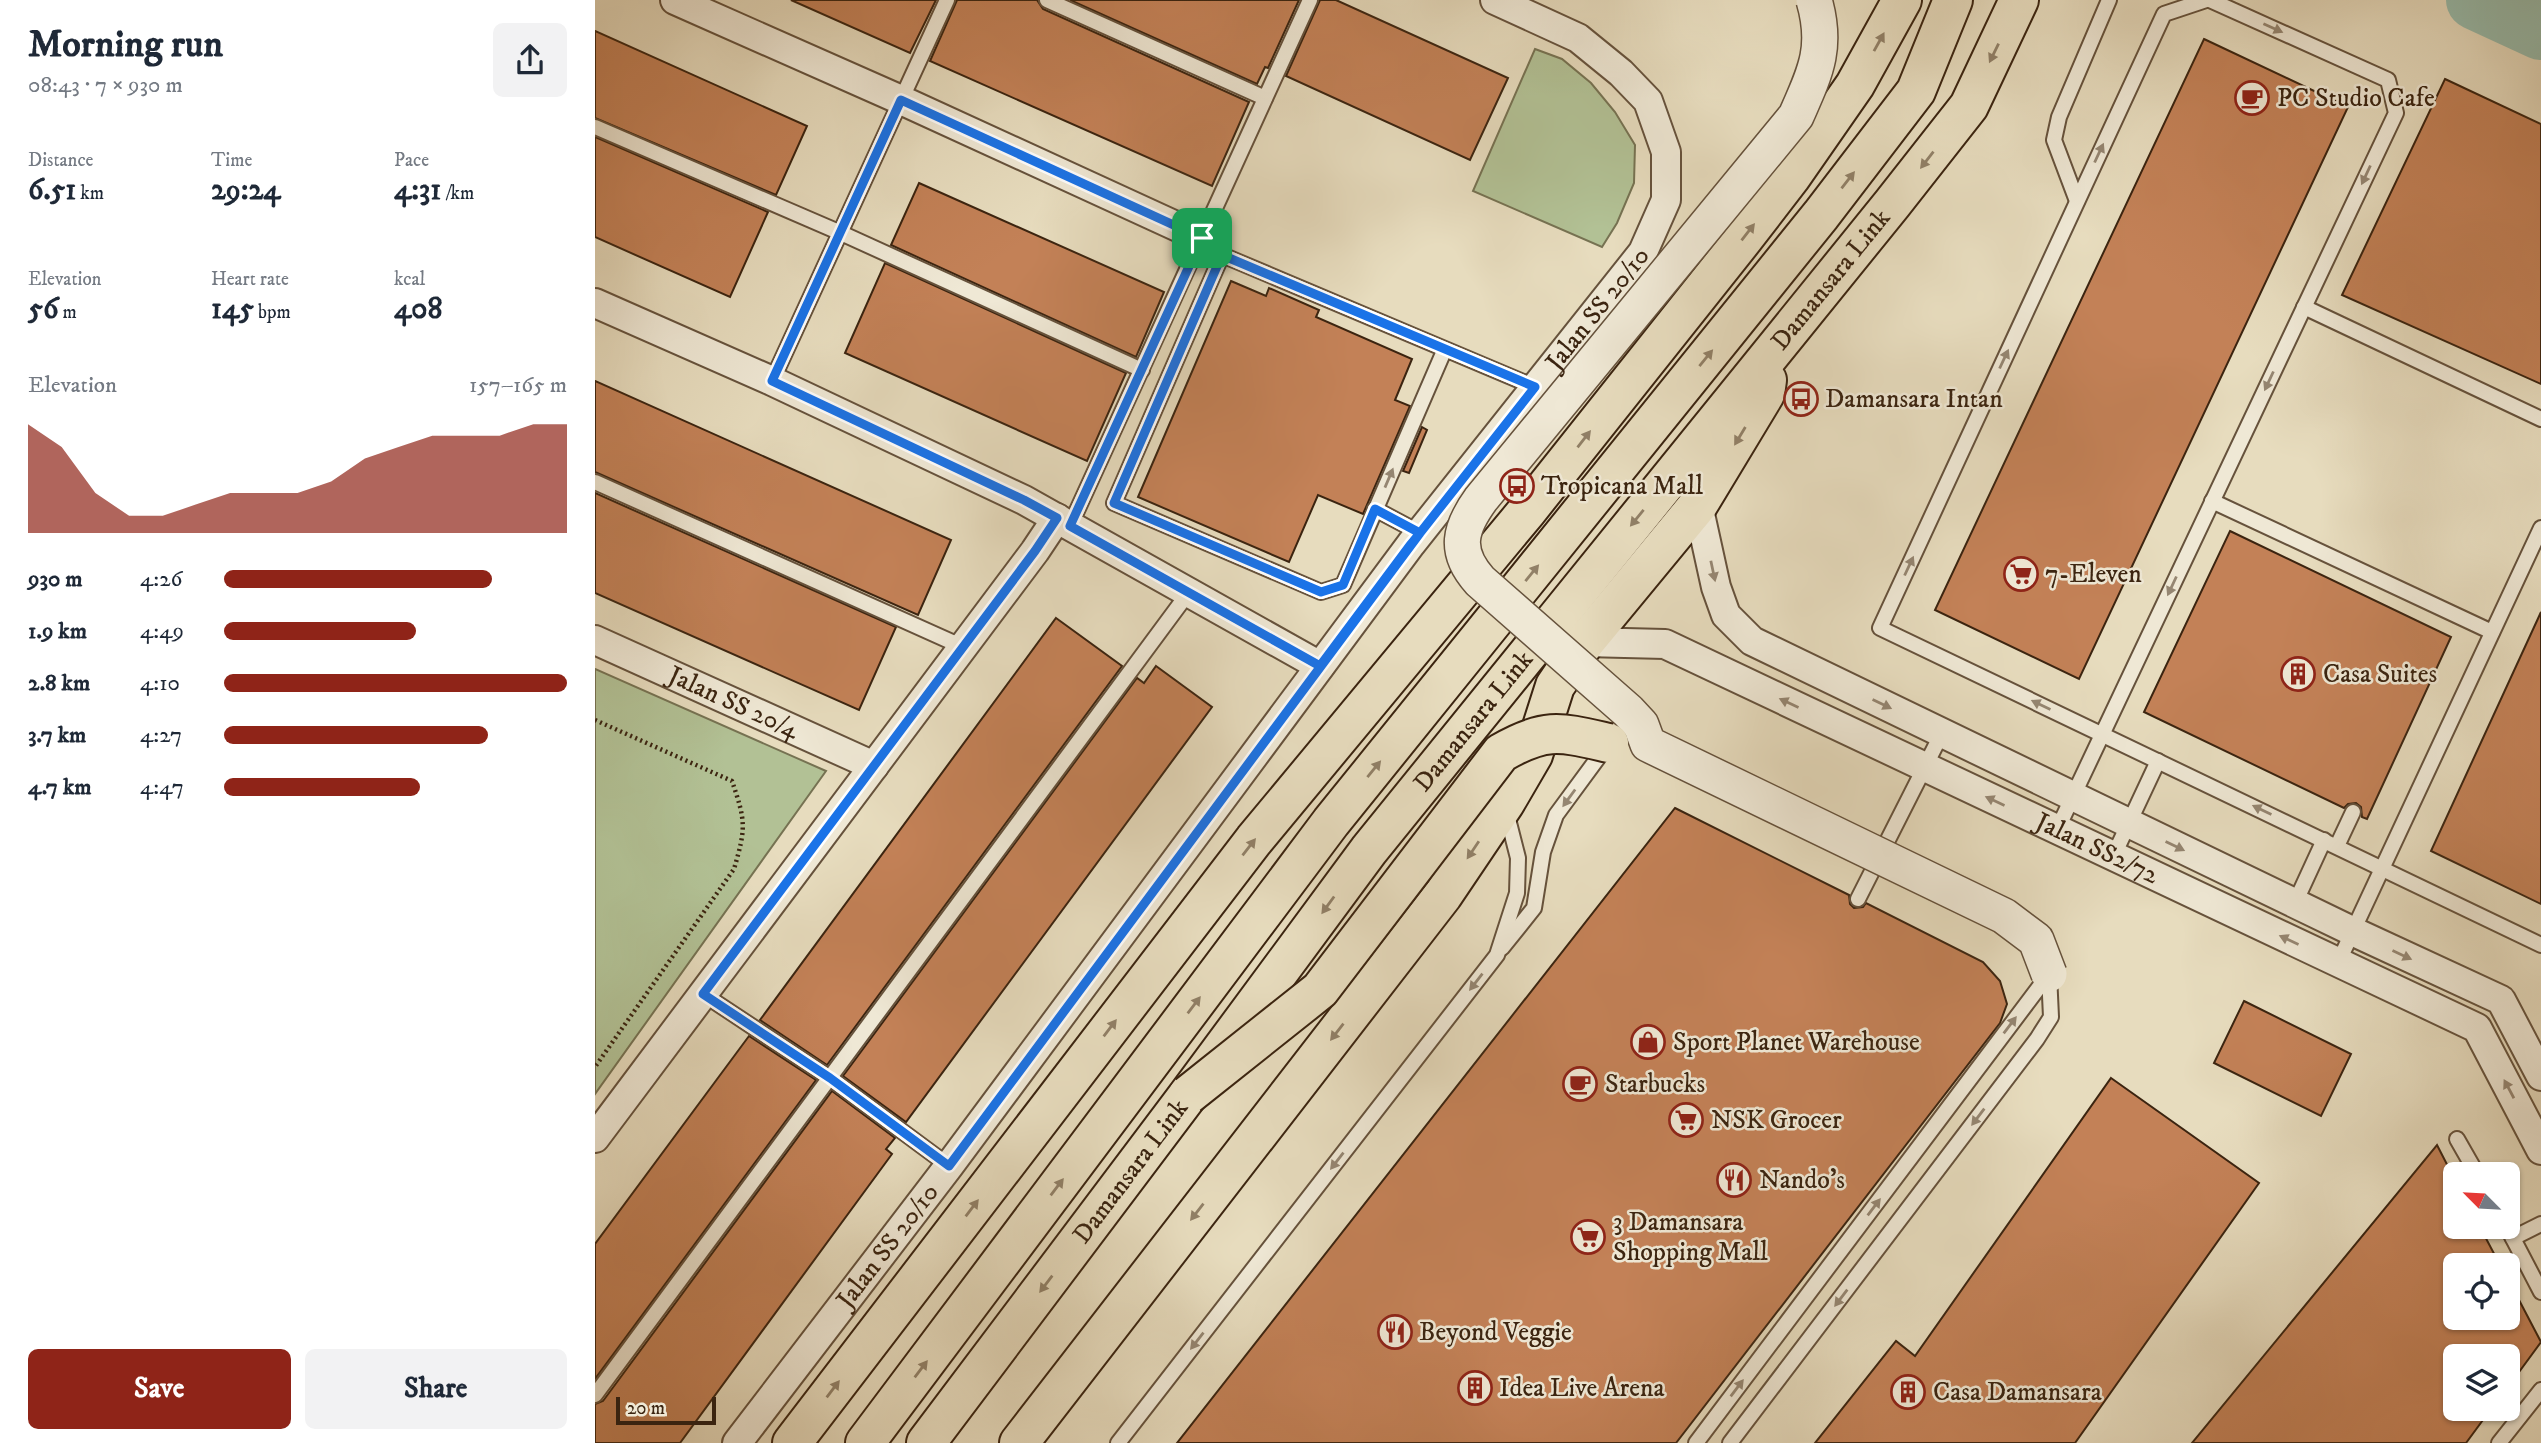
<!DOCTYPE html>
<meta charset="utf-8">
<style>
:root{--surface:#fff;--page:#f2f2f3;--text:#1f2937;--muted:#747a83;--accent:#8f2418}
body{margin:0;font-family:"IM FELL DW Pica",serif;background:var(--page);color:var(--text);height:100vh;display:flex;flex-direction:column;font-size:26px;white-space:nowrap}
*{box-sizing:border-box;margin:0}
p{font-size:23px;color:var(--muted)}
.icon{flex:none;width:38px;height:38px;fill:none;stroke:currentColor;stroke-width:2;stroke-linecap:round;stroke-linejoin:round}
.map{position:relative;flex:1;overflow:hidden}
.panel{display:flex;flex-direction:column;background:var(--surface);width:595px}
.panel>*{flex:none}
.needle{width:46px;rotate:294deg}
.tools{position:absolute;left:1848px;top:1162px;display:grid;gap:14px}
.tools a{display:grid;place-items:center;width:77px;height:77px;border-radius:10px;background:var(--surface);box-shadow:0 2px 5px #0004;font-size:35px}
.scale{position:absolute;left:21px;bottom:18px;width:100px;box-sizing:border-box;padding-left:7px;border:4px solid #3b2410;border-top:0;font-size:19px;line-height:24px;white-space:nowrap;color:#3b2410;-webkit-text-stroke:5px #efe8d5;paint-order:stroke}
.pin{position:absolute;display:grid;place-items:center;width:60px;height:60px;color:#fff;margin:-30px;border-radius:14px;box-shadow:0 4px 10px #0006}
.round{display:grid;place-items:center;flex:none;width:74px;height:74px;border-radius:10px;background:var(--page)}
.summary{display:flex;align-items:center;justify-content:space-between;height:119px;padding:0 28px}
h1{font-size:38px;font-weight:700;line-height:52px}
.stats{display:grid;grid-template-columns:repeat(3,1fr);gap:10px;height:119px;padding:7px 28px}
.stats div{display:grid;align-content:center}
.stats b{font-size:30px;font-weight:700}
.stats small{font-size:19px;font-weight:400}
.stats p{font-size:19px}
.chart{height:196px;padding:14px 28px}
.chart p{display:flex;justify-content:space-between}
.chart svg{width:100%;height:126px;margin-top:7px;fill:var(--accent);opacity:.7}
.cta{display:flex;gap:14px;margin-top:auto;padding:14px 28px}
.cta a{flex:1;height:80px;border-radius:10px;background:var(--accent);color:#fff;font-size:28px;font-weight:700;line-height:80px;text-align:center}
.cta a+a{background:var(--page);color:var(--text)}
ul{padding:0 28px;list-style:none;font-size:23px}
li{display:grid;grid-template-columns:112px 84px 1fr;align-items:center;height:52px}
li i{height:18px;border-radius:9px;background:var(--accent)}
main{display:flex;flex:1;min-height:0}
.map>svg:first-child{display:block}
.green{fill:#b2c195;stroke:#767252;stroke-width:2}
.lines{fill:none;stroke-linecap:round;stroke-linejoin:round}
.river{stroke:#98bcac;stroke-width:60}
.building{fill:#c38157;stroke:#3b2410;stroke-width:2}
.service-casing{stroke:#66523c;stroke-width:18}
.minor-casing{stroke:#66523c;stroke-width:32}
.motorway-casing{stroke:#3b2410;stroke-width:42}
.path{stroke:#3b2410;stroke-width:4.5;stroke-dasharray:2 3.5;stroke-linecap:butt}
.service{stroke:#efe8d5;stroke-width:14}
.minor{stroke:#efe8d5;stroke-width:28}
.motorway{stroke:#e7dcbe;stroke-width:38}
.tertiary-bridge-casing{stroke:#66523c;stroke-width:38;stroke-linecap:butt}
.motorway-bridge-casing{stroke:#3b2410;stroke-width:42;stroke-linecap:butt}
.tertiary-bridge{stroke:#efe8d5;stroke-width:35}
.motorway-bridge{stroke:#e7dcbe;stroke-width:38}
.oneway{fill:#958672}
.oneway2{fill:#918067}
.route-casing{stroke:#fff;stroke-width:14}
.route{stroke:#1a73e8;stroke-width:9}
.labels{text-anchor:middle;dominant-baseline:central;stroke-width:5;stroke-linejoin:round;paint-order:stroke}
.poi-label{font-size:26px;fill:#3b2410;stroke:#efe8d5;text-anchor:start}
.street-label{font-size:26px;fill:#3b2410;stroke:#efe8d5}
</style>
<main>
<section class="panel">
<div class="summary"><div><h1>Morning run</h1><p>08:43 · 7 × 930 m</p></div><a class="round"><svg class="icon" aria-label="share" viewBox="0 0 24 24"><path d="M12 15V3M7 8l5-5 5 5M5 13v7h14v-7"/></svg></a></div>
<div class="stats">
<div><p>Distance</p><b>6.51<small> km</small></b></div>
<div><p>Time</p><b>29:24</b></div>
<div><p>Pace</p><b>4:31<small> /km</small></b></div>
</div>
<div class="stats">
<div><p>Elevation</p><b>56<small> m</small></b></div>
<div><p>Heart rate</p><b>145<small> bpm</small></b></div>
<div><p>kcal</p><b>408</b></div>
</div>
<div class="chart"><p><span>Elevation</span>157–165 m</p>
<svg viewBox="0 0 160 44" preserveAspectRatio="none"><path d="M0 44V6L10 14L20 30L30 38L40 38L50 34L60 30L70 30L80 30L90 26L100 18L110 14L120 10L130 10L140 10L150 6L160 6V44z"/></svg>
</div>
<ul>
<li><b>930 m</b>4:26<i style="width:78%"></i></li>
<li><b>1.9 km</b>4:49<i style="width:56%"></i></li>
<li><b>2.8 km</b>4:10<i style="width:100%"></i></li>
<li><b>3.7 km</b>4:27<i style="width:77%"></i></li>
<li><b>4.7 km</b>4:47<i style="width:57%"></i></li>
</ul>
<div class="cta"><a>Save</a><a>Share</a></div>
</section>
<div class="map">
<svg width="1946" height="1443" viewBox="0 0 1946 1443">
<rect width="100%" height="100%" fill="#e7dcbe"/>
<filter id="stains"><feTurbulence type="fractalNoise" baseFrequency=".00286" numOctaves="4"/><feColorMatrix values="0 0 0 0 .2 0 0 0 0 .09 0 0 0 0 .02 0 0 0 .5 -.17"/></filter>
<radialGradient id="worn" r=".72"><stop offset=".6" stop-color="#630" stop-opacity="0"/><stop offset="1" stop-color="#630" stop-opacity=".3"/></radialGradient>
<g class="green">
<path d="M 940,49 L 967,59 L 996,83 L 1020,112 L 1040,145 L 1039,183 L 1022,223 L 1007,247 L 878,191 Z"/>
<path d="M 0,669 L 231,771 L 0,1094 Z"/>
</g>
<g class="lines">
<path class="river" d="M 1881,0 L 1946,30"/>
</g>
<g class="building">
<path d="M 196,0 L 341,0 L 315,53 Z"/>
<path d="M 362,0 L 442,0 L 448,9 L 654,102 L 617,186 L 335,61 Z"/>
<path d="M 475,0 L 704,0 L 673,68 L 670,67 L 662,84 Z"/>
<path d="M 725,0 L 741,0 L 913,78 L 875,160 L 691,76 Z"/>
<path d="M 0,31 L 212,126 L 181,195 L 0,118 Z"/>
<path d="M 1609,39 L 1753,107 L 1484,679 L 1340,610 Z"/>
<path d="M 1850,79 L 1946,124 L 1946,384 L 1747,295 Z"/>
<path d="M 0,137 L 173,212 L 135,297 L 0,237 Z"/>
<path d="M 324,183 L 569,292 L 541,357 L 296,245 Z"/>
<path d="M 290,263 L 531,373 L 492,461 L 250,353 Z"/>
<path d="M 636,281 L 671,296 L 674,288 L 724,310 L 721,317 L 817,359 L 800,400 L 815,406 L 768,514 L 723,495 L 694,562 L 543,497 Z"/>
<path d="M 0,381 L 356,540 L 323,615 L 0,472 Z"/>
<path d="M 827,427 L 832,430 L 814,473 L 808,471 Z"/>
<path d="M 0,493 L 301,627 L 264,710 L 0,593 Z"/>
<path d="M 1635,531 L 1856,637 L 1772,819 L 1767,817 L 1766,807 L 1761,803 L 1753,804 L 1749,808 L 1549,712 Z"/>
<path d="M 1946,612 L 1946,904 L 1836,851 Z"/>
<path d="M 461,618 L 527,666 L 232,1065 L 165,1020 Z"/>
<path d="M 561,666 L 617,707 L 311,1122 L 248,1076 L 542,678 L 549,683 Z"/>
<path d="M 1080,808 L 1254,895 L 1255,904 L 1259,908 L 1268,907 L 1271,903 L 1388,962 L 1405,981 L 1412,1004 L 1405,1023 L 1081,1443 L 582,1443 Z"/>
<path d="M 1649,1001 L 1756,1054 L 1726,1116 L 1619,1063 Z"/>
<path d="M 154,1036 L 221,1080 L 0,1379 L 0,1244 Z"/>
<path d="M 1516,1078 L 1664,1183 L 1480,1443 L 1220,1443 L 1301,1341 L 1320,1356 Z"/>
<path d="M 237,1091 L 300,1138 L 291,1149 L 297,1154 L 85,1443 L 0,1443 L 0,1404 L 8,1401 Z"/>
<path d="M 1842,1145 L 1860,1180 L 1860,1227 L 1885,1227 L 1905,1265 L 1860,1265 L 1860,1318 L 1913,1318 L 1913,1279 L 1946,1342 L 1913,1387 L 1913,1356 L 1860,1356 L 1860,1409 L 1896,1409 L 1871,1443 L 1597,1443 Z"/>
</g>
<g class="lines">
<g class="service-casing">
<g id="service">
<path d="M 452,0 L 670,98"/>
<path d="M 1611,0 L 1569,14 L 1285,628 L 1946,945"/>
<path d="M 0,127 L 246,233 L 547,370"/>
<path d="M 1482,201 L 1459,140 L 1464,117 L 1514,0"/>
<path d="M 1709,307 L 1946,419"/>
<path d="M 849,351 L 748,585 L 726,592 L 519,503 L 627,255 L 940,387"/>
<path d="M 177,381 L 352,0"/>
<path d="M 0,482 L 368,647"/>
<path d="M 1617,501 L 1897,632"/>
<path d="M 780,509 L 825,533"/>
<path d="M 475,526 L 715,0"/>
<path d="M 1462,830 L 1801,113 L 1793,80 L 1615,0"/>
<path d="M 1742,846 L 1758,812"/>
<path d="M 1518,857 L 1563,761"/>
<path d="M 1263,899 L 1347,733"/>
<path d="M 1700,903 L 1729,840"/>
<path d="M 907,948 L 939,908 L 948,852 L 961,815 L 1011,747"/>
<path d="M 1743,963 L 1946,528"/>
<path d="M 108,994 L 235,1078 L 354,1166"/>
<path d="M 1862,1139 L 1882,1174"/>
<path d="M 1912,1227 L 1946,1292"/>
<path d="M 1918,1238 L 1946,1224"/>
<path d="M 0,1395 L 594,592"/>
<path d="M 523,1443 L 902,955 L 922,893 L 923,858 L 911,811"/>
<path d="M 1101,1443 L 1454,974"/>
<path d="M 1135,1443 L 1442,1039 L 1456,1017 L 1454,974"/>
<path d="M 1904,1443 L 1946,1390"/>
</g>
</g>
<g class="minor-casing">
<g id="minor">
<path d="M 80,0 L 306,100 L 607,238"/>
<path d="M 0,303 L 177,381 L 429,500 L 725,666"/>
<path d="M 1103,505 L 1121,587 L 1131,615 L 1157,641 L 1757,931 L 1906,1000 L 1946,1076"/>
<path id="s1" d="M 0,640 L 279,766"/>
<path id="s2" d="M 990,642 L 1070,644 L 1882,1028 L 1946,1150"/>
<path d="M 0,1138 L 440,551 L 462,518"/>
<path id="s3" d="M 142,1443 L 354,1166 L 816,544 L 1048,252 L 1071,200 L 1071,152 L 1053,101 L 1026,73 L 983,38 L 900,0"/>
</g>
</g>
<g class="motorway-casing">
<g id="motorway">
<path d="M 197,1443 L 659,840 L 932,511 L 1149,238 L 1196,177 L 1260,85 L 1307,0"/>
<path d="M 270,1443 L 736,822 L 1226,215 L 1321,91 L 1358,0"/>
<path id="s4" d="M 331,1443 L 593,1095 L 774,850 L 1297,204 L 1374,106 L 1424,0"/>
<path d="M 424,1443 L 848,895 L 910,803 L 938,755 L 960,686 L 990,642 L 1103,505 L 1170,394 L 1172,380"/>
</g>
</g>
<path class="path" d="M 0,720 L 137,781 C 151,822 151,828 139,869 L 0,1067"/>
<use href="#service" class="service"/>
<use href="#minor" class="minor"/>
<use href="#motorway" class="motorway"/>
<g class="tertiary-bridge-casing">
<path id="tertiary-bridge" d="M 1219,0 C 1233,48 1220,73 1201,116 L 886,499 C 865,528 858,551 885,581 L 1033,711 L 1046,725 L 1053,744 L 1409,916 L 1441,940 L 1454,974"/>
</g>
<g class="motorway-bridge-casing">
<path id="motorway-bridge" d="M 593,1095 L 725,990 L 906,753 C 951,727 965,732 1014,743"/>
</g>
<use href="#tertiary-bridge" class="tertiary-bridge"/>
<use href="#motorway-bridge" class="motorway-bridge"/>
</g>
<defs><path id="oneway-solid" d="M-6-.8H1V-3.2L6.5 0L1 3.2V.8H-6Z" transform="scale(1.75)"/></defs>
<g class="oneway">
<use href="#oneway-solid" transform="translate(1678 28) rotate(24)"/>
<use href="#oneway-solid" transform="translate(1504 153) rotate(-65)"/>
<use href="#oneway-solid" transform="translate(1771 175) rotate(115)"/>
<use href="#oneway-solid" transform="translate(1409 359) rotate(-65)"/>
<use href="#oneway-solid" transform="translate(1674 381) rotate(115)"/>
<use href="#oneway-solid" transform="translate(794 478) rotate(-67)"/>
<use href="#oneway-solid" transform="translate(1314 566) rotate(-65)"/>
<use href="#oneway-solid" transform="translate(1118 571) rotate(78)"/>
<use href="#oneway-solid" transform="translate(1577 586) rotate(115)"/>
<use href="#oneway-solid" transform="translate(1194 703) rotate(-155)"/>
<use href="#oneway-solid" transform="translate(1287 704) rotate(26)"/>
<use href="#oneway-solid" transform="translate(1446 705) rotate(-154)"/>
<use href="#oneway-solid" transform="translate(974 798) rotate(126)"/>
<use href="#oneway-solid" transform="translate(1400 801) rotate(-155)"/>
<use href="#oneway-solid" transform="translate(1667 810) rotate(-154)"/>
<use href="#oneway-solid" transform="translate(1580 846) rotate(26)"/>
<use href="#oneway-solid" transform="translate(1694 940) rotate(-155)"/>
<use href="#oneway-solid" transform="translate(1807 955) rotate(25)"/>
<use href="#oneway-solid" transform="translate(881 982) rotate(128)"/>
<use href="#oneway-solid" transform="translate(1415 1025) rotate(-53)"/>
<use href="#oneway-solid" transform="translate(1914 1089) rotate(-118)"/>
<use href="#oneway-solid" transform="translate(1383 1117) rotate(127)"/>
<use href="#oneway-solid" transform="translate(742 1161) rotate(128)"/>
<use href="#oneway-solid" transform="translate(1279 1207) rotate(-53)"/>
<use href="#oneway-solid" transform="translate(1246 1298) rotate(127)"/>
<use href="#oneway-solid" transform="translate(602 1341) rotate(128)"/>
<use href="#oneway-solid" transform="translate(1142 1388) rotate(-53)"/>
</g>
<g class="oneway2">
<use href="#oneway-solid" transform="translate(1284 42) rotate(-61)"/>
<use href="#oneway-solid" transform="translate(1399 53) rotate(116)"/>
<use href="#oneway-solid" transform="translate(1332 160) rotate(128)"/>
<use href="#oneway-solid" transform="translate(1253 180) rotate(-52)"/>
<use href="#oneway-solid" transform="translate(1153 232) rotate(-52)"/>
<use href="#oneway-solid" transform="translate(1111 358) rotate(-51)"/>
<use href="#oneway-solid" transform="translate(1145 436) rotate(121)"/>
<use href="#oneway-solid" transform="translate(989 439) rotate(-52)"/>
<use href="#oneway-solid" transform="translate(1042 518) rotate(129)"/>
<use href="#oneway-solid" transform="translate(937 573) rotate(-51)"/>
<use href="#oneway-solid" transform="translate(779 769) rotate(-51)"/>
<use href="#oneway-solid" transform="translate(654 847) rotate(-52)"/>
<use href="#oneway-solid" transform="translate(878 850) rotate(124)"/>
<use href="#oneway-solid" transform="translate(733 905) rotate(126)"/>
<use href="#oneway-solid" transform="translate(599 1005) rotate(-53)"/>
<use href="#oneway-solid" transform="translate(515 1028) rotate(-53)"/>
<use href="#oneway-solid" transform="translate(742 1032) rotate(128)"/>
<use href="#oneway-solid" transform="translate(462 1187) rotate(-53)"/>
<use href="#oneway-solid" transform="translate(377 1208) rotate(-53)"/>
<use href="#oneway-solid" transform="translate(602 1212) rotate(128)"/>
<use href="#oneway-solid" transform="translate(451 1284) rotate(127)"/>
<use href="#oneway-solid" transform="translate(326 1369) rotate(-53)"/>
<use href="#oneway-solid" transform="translate(238 1389) rotate(-53)"/>
</g>
<g class="lines">
<g class="route-casing">
<path id="route" d="M 607,238 L 306,100 L 177,381 L 429,500 L 462,518 L 440,551 L 108,994 L 235,1078 L 354,1166 L 825,533 L 780,509 L 748,585 L 726,592 L 519,503 L 627,255 L 940,387 L 825,533 L 816,544 L 725,666 L 475,526 L 607,238"/>
</g>
<use href="#route" class="route"/>
</g>
<defs>
<g id="cafe-ring" transform="scale(1.75)"><circle r="9.5" fill="#efe8d5" stroke="#8f2418" stroke-width="1.5"/><path d="M-5.5-4.5H6V0H3Q3 3.5 0 3.5H-2.5Q-5.5 3.5-5.5 0ZM3-3.2v2h1.7v-2ZM-6 4.5H4V6H-6Z" fill="#8f2418"/></g>
<g id="bus-ring" transform="scale(1.75)"><circle r="9.5" fill="#efe8d5" stroke="#8f2418" stroke-width="1.5"/><path d="M-5-6H5V4H4V6H2V4H-2V6H-4V4H-5ZM-3.5-4V0h7V-4ZM-3.5 1.2v1.5H-2V1.2ZM2 1.2v1.5H3.5V1.2Z" fill="#8f2418"/></g>
<g id="supermarket-ring" transform="scale(1.75)"><circle r="9.5" fill="#efe8d5" stroke="#8f2418" stroke-width="1.5"/><path d="M-6-5.5h2.5l.6 2H6L4.5 2H-2.5L-4.4-4H-6ZM-1.5 3.2a1.3 1.3 0 1 0 .1 0ZM3 3.2a1.3 1.3 0 1 0 .1 0Z" fill="#8f2418"/></g>
<g id="building-ring" transform="scale(1.75)"><circle r="9.5" fill="#efe8d5" stroke="#8f2418" stroke-width="1.5"/><path d="M-4-6H4V6H1V3H-1V6H-4ZM-2.5-4.3h1.7v1.8h-1.7ZM.8-4.3h1.7v1.8H.8ZM-2.5-1h1.7V.8h-1.7ZM.8-1h1.7V.8H.8Z" fill="#8f2418"/></g>
<g id="shop-ring" transform="scale(1.75)"><circle r="9.5" fill="#efe8d5" stroke="#8f2418" stroke-width="1.5"/><path d="M-5-2.5h2.3a2.7 3.5 0 0 1 5.4 0H5L5.5 6h-11ZM-1.5-2.5h3a1.5 2.3 0 0 0-3 0Z" fill="#8f2418"/></g>
<g id="restaurant-ring" transform="scale(1.75)"><circle r="9.5" fill="#efe8d5" stroke="#8f2418" stroke-width="1.5"/><path d="M-5-6h1v4h1v-4h1v4h1v-4h1v5L-1.5 .5V6h-2V.5L-5-1ZM5-6V6H3V1.5H1.5Q1.5-4 5-6Z" fill="#8f2418"/></g>
</defs>
<g fill-rule="evenodd">
<use href="#cafe-ring" x="1657" y="98"/>
<use href="#bus-ring" x="1206" y="399"/>
<use href="#bus-ring" x="922" y="486"/>
<use href="#supermarket-ring" x="1426" y="574"/>
<use href="#building-ring" x="1703" y="674"/>
<use href="#shop-ring" x="1053" y="1042"/>
<use href="#cafe-ring" x="985" y="1084"/>
<use href="#supermarket-ring" x="1091" y="1120"/>
<use href="#restaurant-ring" x="1139" y="1180"/>
<use href="#supermarket-ring" x="993" y="1237"/>
<use href="#restaurant-ring" x="800" y="1332"/>
<use href="#building-ring" x="880" y="1388"/>
<use href="#building-ring" x="1313" y="1392"/>
</g>
<g class="labels">
<g class="poi-label">
<text x="1682" y="98">PC Studio Cafe</text>
<text x="1230" y="399">Damansara Intan</text>
<text x="946" y="486">Tropicana Mall</text>
<text x="1450" y="574">7-Eleven</text>
<text x="1728" y="674">Casa Suites</text>
<text x="1078" y="1042">Sport Planet Warehouse</text>
<text x="1010" y="1084">Starbucks</text>
<text x="1116" y="1120">NSK Grocer</text>
<text x="1164" y="1180">Nando's</text>
<text x="1018" y="1222">3 Damansara<tspan x="1018" dy="30">Shopping Mall</tspan></text>
<text x="824" y="1332">Beyond Veggie</text>
<text x="904" y="1388">Idea Live Arena</text>
<text x="1338" y="1392">Casa Damansara</text>
</g>
<g class="street-label">
<text stroke="none"><textPath href="#s4" startOffset="1474">Damansara Link</textPath></text>
<text stroke="none"><textPath href="#s3" startOffset="1424">Jalan SS 20/10</textPath></text>
<text stroke="none"><textPath href="#s1" startOffset="152">Jalan SS 20/4</textPath></text>
<text stroke="none"><textPath href="#s4" startOffset="906">Damansara Link</textPath></text>
<text stroke="none"><textPath href="#s2" startOffset="558">Jalan SS2/72</textPath></text>
<text stroke="none"><textPath href="#s4" startOffset="340">Damansara Link</textPath></text>
<text stroke="none"><textPath href="#s3" startOffset="248">Jalan SS 20/10</textPath></text>
</g>
</g>
<rect width="100%" height="100%" filter="url(#stains)"/>
<rect width="100%" height="100%" fill="url(#worn)"/>
</svg>
<div class="tools">
<a><svg class="needle" viewBox="-14 -14 28 28"><path d="M0-13l5 13h-10z" fill="#e53935"/><path d="M0 13l5-13h-10z" fill="#747a83"/></svg></a>
<a><svg class="icon" aria-label="locate" viewBox="0 0 24 24"><circle cx="12" cy="12" r="6"/><path d="M12 2v4M12 18v4M2 12h4M18 12h4"/></svg></a>
<a><svg class="icon" aria-label="layers" viewBox="0 0 24 24"><path d="M12 4l9 5-9 5-9-5zM3 14l9 5 9-5"/></svg></a>
</div>
<div class="scale">20 m</div>
<div class="pin" style="left:607px;top:238px;background:#1e9e55"><svg class="icon" aria-label="arrive" viewBox="0 0 24 24"><path d="M6 21V4h12l-3 4 3 4H6"/></svg></div>
</div>
</main>
